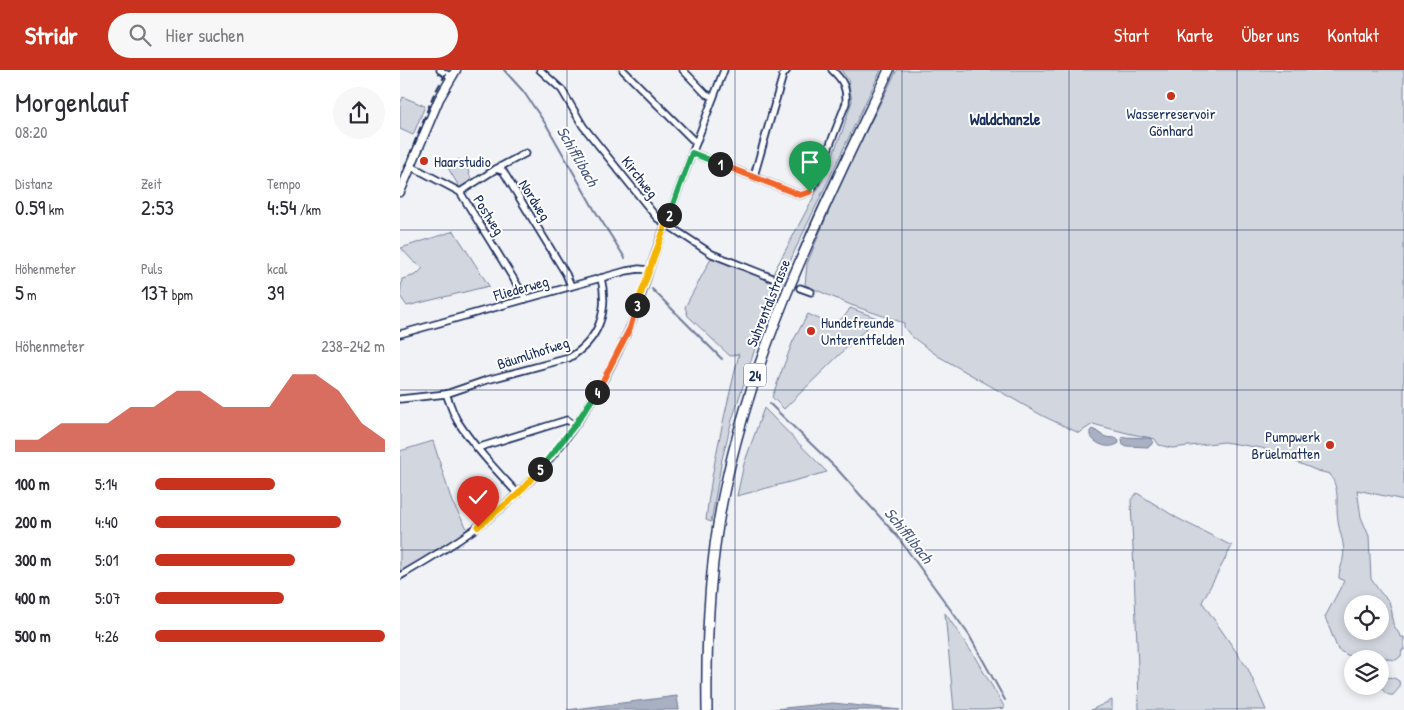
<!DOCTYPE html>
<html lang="de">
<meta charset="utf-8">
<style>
:root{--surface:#fff;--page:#f7f7f7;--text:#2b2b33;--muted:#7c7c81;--accent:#c8321e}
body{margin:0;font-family:"Patrick Hand",sans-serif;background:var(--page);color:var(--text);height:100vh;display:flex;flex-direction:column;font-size:19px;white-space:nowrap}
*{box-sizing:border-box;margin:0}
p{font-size:16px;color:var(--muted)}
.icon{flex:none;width:28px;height:28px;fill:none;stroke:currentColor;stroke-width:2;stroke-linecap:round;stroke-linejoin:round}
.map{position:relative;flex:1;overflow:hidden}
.sheet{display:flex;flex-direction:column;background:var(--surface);width:400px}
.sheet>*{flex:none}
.buttons{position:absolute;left:944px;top:525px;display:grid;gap:10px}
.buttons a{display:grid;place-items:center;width:45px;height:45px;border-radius:50%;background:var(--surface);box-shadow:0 2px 8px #0003;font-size:25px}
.pin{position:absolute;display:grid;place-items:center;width:42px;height:42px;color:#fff;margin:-51px -21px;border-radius:50% 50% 50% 0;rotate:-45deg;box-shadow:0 0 5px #0007}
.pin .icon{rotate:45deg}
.km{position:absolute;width:25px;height:25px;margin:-12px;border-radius:50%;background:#222;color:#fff;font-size:14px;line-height:25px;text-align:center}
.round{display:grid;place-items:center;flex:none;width:52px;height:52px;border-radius:26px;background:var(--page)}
.head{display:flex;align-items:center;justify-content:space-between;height:85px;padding:0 15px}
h1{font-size:28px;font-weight:600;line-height:38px}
.stats{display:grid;grid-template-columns:repeat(3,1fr);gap:8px;height:85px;padding:5px 15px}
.stats div{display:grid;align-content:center}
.stats b{font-size:21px;font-weight:600}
.stats small{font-size:14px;font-weight:400}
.stats p{font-size:14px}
.chart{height:140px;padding:10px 15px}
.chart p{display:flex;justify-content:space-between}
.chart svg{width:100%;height:90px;margin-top:5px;fill:var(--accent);opacity:.7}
ul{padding:0 15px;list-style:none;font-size:16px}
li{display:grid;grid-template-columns:80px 60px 1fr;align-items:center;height:38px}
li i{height:12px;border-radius:6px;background:var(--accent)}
header{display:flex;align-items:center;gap:30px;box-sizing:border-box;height:70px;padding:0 25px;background:var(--accent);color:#fff}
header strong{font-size:24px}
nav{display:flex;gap:28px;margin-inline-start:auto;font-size:18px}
.search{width:350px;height:45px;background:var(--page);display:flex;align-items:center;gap:12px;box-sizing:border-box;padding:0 18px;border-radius:28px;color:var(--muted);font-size:19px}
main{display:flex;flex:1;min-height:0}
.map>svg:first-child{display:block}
.green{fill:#d2d6df;stroke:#76829e;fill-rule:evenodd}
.water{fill:#a8b0c2;stroke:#707c9a}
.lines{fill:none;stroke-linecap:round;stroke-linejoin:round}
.stream{stroke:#707c9a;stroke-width:2}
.minor-tunnel{stroke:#c6cbd7;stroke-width:5.5;stroke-dasharray:5.5 3;stroke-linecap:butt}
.minor-casing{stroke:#1b2f5e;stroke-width:9}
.secondary-casing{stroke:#1b2f5e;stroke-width:11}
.primary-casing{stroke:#1b2f5e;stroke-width:12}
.minor{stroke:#fff;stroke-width:5.5}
.secondary{stroke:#fff;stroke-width:8}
.primary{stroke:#fff;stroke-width:9}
.rail{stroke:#1b2f5e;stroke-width:2;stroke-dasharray:8 4;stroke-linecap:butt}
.split-1-casing{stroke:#fff;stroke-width:10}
.split-2-casing{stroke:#fff;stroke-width:10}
.split-3-casing{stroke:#fff;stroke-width:10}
.split-4-casing{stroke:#fff;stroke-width:10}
.split-5-casing{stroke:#fff;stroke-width:10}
.split-6-casing{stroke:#fff;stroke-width:10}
.split-1{stroke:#f0652b;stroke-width:6}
.split-2{stroke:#22a559;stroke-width:6}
.split-3{stroke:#f5b400;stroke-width:6}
.split-4{stroke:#f0652b;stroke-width:6}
.split-5{stroke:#22a559;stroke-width:6}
.split-6{stroke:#f5b400;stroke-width:6}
.grid{fill:none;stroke:#1b2f5e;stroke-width:1;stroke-opacity:0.55}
.poi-dot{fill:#c8321e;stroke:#fff;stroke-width:2}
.labels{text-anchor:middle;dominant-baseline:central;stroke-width:4;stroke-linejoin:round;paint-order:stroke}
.shield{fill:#fff;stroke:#5f6d8e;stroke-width:1}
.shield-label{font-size:14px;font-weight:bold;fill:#1b2f5e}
.poi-label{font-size:15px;fill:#1b2f5e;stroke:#fff;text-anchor:start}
.street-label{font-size:15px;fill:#1b2f5e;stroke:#fff}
.neighbourhood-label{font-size:16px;font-weight:bold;fill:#1b2f5e;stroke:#fff}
.water-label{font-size:16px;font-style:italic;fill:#4c5c81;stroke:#fff}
</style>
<header>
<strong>Stridr</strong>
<div class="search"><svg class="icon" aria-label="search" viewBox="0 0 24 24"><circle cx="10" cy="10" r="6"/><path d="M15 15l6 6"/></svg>Hier suchen</div>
<nav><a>Start</a><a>Karte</a><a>Über uns</a><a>Kontakt</a></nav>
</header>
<main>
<section class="sheet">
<div class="head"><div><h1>Morgenlauf</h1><p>08:20</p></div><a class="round"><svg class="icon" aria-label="share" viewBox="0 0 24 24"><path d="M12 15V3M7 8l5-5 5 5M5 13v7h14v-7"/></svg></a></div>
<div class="stats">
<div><p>Distanz</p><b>0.59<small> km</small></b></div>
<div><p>Zeit</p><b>2:53</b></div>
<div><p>Tempo</p><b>4:54<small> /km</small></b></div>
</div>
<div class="stats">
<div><p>Höhenmeter</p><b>5<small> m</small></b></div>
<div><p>Puls</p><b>137<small> bpm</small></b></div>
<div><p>kcal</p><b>39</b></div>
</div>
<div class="chart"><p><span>Höhenmeter</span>238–242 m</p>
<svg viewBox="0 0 160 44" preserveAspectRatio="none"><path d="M0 44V38L10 38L20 30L30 30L40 30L50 22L60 22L70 14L80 14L90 22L100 22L110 22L120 6L130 6L140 14L150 30L160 38V44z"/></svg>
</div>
<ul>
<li><b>100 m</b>5:14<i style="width:52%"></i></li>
<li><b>200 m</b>4:40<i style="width:81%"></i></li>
<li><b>300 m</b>5:01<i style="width:61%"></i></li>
<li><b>400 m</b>5:07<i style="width:56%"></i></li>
<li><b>500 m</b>4:26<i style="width:100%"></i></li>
</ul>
</section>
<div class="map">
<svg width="1004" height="640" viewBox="0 0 1004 640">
<rect width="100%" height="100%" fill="#f1f2f5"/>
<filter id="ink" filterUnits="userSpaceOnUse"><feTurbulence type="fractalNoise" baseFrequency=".02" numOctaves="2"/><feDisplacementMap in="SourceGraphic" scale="10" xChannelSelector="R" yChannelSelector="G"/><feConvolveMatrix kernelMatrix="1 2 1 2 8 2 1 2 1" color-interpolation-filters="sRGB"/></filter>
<g filter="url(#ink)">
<g class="green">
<path d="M 441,0 L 481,0 L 395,180 L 360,263 L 332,350 L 322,389 L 311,452 L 306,450 C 312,394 326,339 339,284 L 330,286 L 288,246 L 285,237 L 312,187 L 368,208 L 367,211 L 374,212 L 377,204 L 374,202 L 422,111 L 442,62 L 452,31 L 448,10 Z"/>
<path d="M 497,0 L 1004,0 L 1004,430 L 957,420 L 961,447 L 969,466 L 971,509 L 980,522 L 989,531 L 992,543 L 993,554 L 1001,567 L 1004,567 L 1004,580 L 1002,580 L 1001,586 L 996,590 L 988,589 L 980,585 L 964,589 L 955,589 L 938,580 L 925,547 L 944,511 L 939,508 C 939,499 942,496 943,489 C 946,473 939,464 938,450 C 935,430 941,423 930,404 L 918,401 L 862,378 L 824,372 L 772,378 L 759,375 L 755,369 L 751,368 L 727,363 L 693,354 L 679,363 L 643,346 L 538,286 L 511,266 L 504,257 L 504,253 L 451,235 L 405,215 L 407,194 L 441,111 ZM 952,534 L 980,534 L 980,561 L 952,561 Z"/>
<path d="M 3,27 L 25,36 L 13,65 L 0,59 L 0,34 Z"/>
<path d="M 59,89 L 67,97 L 72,112 L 60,118 L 48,98 Z"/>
<path d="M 54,161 L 89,216 L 7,236 L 0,226 L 2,209 L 16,205 L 23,198 L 13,191 L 1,178 Z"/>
<path d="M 450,238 L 477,248 L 384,339 L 372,327 L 393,271 L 408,244 C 425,252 439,259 450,238 Z"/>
<path d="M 364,338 L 427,402 L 337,426 L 344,394 Z"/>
<path d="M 33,371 L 52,432 L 68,460 L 29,486 L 0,503 L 0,381 Z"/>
<path d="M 737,423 L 777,448 L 832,476 L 802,532 L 848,599 L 866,640 L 739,640 L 738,598 L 731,430 Z"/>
<path d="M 545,543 L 573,584 L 605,638 L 586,640 L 554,640 Z"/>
<path d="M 987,607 L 994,608 L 999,611 L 1000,617 L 993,625 C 986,626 984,621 980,616 L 980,610 Z"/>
<path d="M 712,630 L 712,640 L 691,640 Z"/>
</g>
<g class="water">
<path d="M 692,359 C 698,361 700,365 706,367 C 710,368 713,367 718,369 L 719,373 C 709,380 697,375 690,366 L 690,361 Z"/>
<path d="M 723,367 L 750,368 L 753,372 L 751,375 L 748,377 L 727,376 L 723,375 L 722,369 Z"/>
<path d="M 277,626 L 279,640 L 167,640 Z"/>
<path d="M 433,633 L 500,640 L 365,640 Z"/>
</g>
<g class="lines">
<g class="stream">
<path d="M 104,0 L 123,21 L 147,56 L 194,139 L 225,188"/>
<path d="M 252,219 L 322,289"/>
<path d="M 370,334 L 437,399 L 497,466 L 569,565 L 605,630"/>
</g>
<path class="minor-tunnel" d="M 375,209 L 400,218"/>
<g class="minor-casing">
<g id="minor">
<path d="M 40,0 L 51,7"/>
<path d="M 140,0 L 162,20 L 183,56 L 257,148 L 312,184 L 375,209"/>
<path d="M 223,0 L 296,73"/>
<path d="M 283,0 L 306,24 L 313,27"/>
<path d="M 292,83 L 400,125 L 410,122 L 416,111 L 446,33 C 447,18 443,10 432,0"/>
<path d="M 11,96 L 60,122 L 126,229"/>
<path d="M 96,99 L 126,83"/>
<path d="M 354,106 L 383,5 L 387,0"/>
<path d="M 60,122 L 96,99 L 103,101 L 166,204 L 171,216"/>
<path d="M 400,218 L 411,222"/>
<path d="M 0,264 L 226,201 L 239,199 L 249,200"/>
<path d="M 46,324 C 50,333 53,344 58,352 C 75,378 97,401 118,424"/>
<path d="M 0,329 L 46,324 L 87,310 L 169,288 C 199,270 209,241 201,208"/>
<path d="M 77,378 L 167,350 L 175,355"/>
<path d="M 0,506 C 41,482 83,457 117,424 C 165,378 202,320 229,259 C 237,241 243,221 249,202 C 254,186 259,171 265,156 C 284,104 304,52 324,0"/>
</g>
</g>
<g class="secondary-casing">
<path id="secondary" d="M 0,122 L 39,29 L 56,0"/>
</g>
<g class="primary-casing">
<path id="primary" d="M 307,640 C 306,567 309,493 324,422 C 355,272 424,137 489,0"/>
</g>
<use href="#minor" class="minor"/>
<use href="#secondary" class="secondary"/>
<use href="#primary" class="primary"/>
<path class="rail" d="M 0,109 L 33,26 L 48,0"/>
</g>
</g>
<g class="lines" filter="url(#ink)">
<g class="split-1-casing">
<path id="split-1" d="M 320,94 L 400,125 L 410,122"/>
</g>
<g class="split-2-casing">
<path id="split-2" d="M 269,145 L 292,83 L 320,94"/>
</g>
<g class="split-3-casing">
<path id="split-3" d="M 237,235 L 269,145"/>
</g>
<g class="split-4-casing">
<path id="split-4" d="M 197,322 L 230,258 L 237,235"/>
</g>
<g class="split-5-casing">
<path id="split-5" d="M 140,399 L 175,355 L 197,322"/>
</g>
<g class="split-6-casing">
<path id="split-6" d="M 78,457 L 118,424 L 140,399"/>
</g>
<use href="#split-1" class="split-1"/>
<use href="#split-2" class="split-2"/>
<use href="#split-3" class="split-3"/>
<use href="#split-4" class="split-4"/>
<use href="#split-5" class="split-5"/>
<use href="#split-6" class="split-6"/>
</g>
<path class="grid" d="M 167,0 L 167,640M 335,0 L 335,640M 502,0 L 502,640M 669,0 L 669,640M 837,0 L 837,640M 0,160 L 1004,160M 0,320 L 1004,320M 0,480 L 1004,480"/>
<g class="poi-dot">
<circle cx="771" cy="26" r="5"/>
<circle cx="24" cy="91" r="5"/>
<circle cx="411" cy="261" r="5"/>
<circle cx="930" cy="375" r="5"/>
</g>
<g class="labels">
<rect class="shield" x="344" y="293.5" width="22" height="23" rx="4"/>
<g class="shield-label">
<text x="355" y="305">24</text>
</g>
<g class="poi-label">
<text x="771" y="43" text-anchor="middle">Wasserreservoir<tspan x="771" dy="17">Gönhard</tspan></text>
<text x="34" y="91">Haarstudio</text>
<text x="421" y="252">Hundefreunde<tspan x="421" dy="17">Unterentfelden</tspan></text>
<text x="920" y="366" text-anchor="end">Pumpwerk<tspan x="920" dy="17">Brüelmatten</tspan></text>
</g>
<g class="street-label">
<text transform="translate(240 107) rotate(52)">Kirchweg</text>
<text transform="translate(135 130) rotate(58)">Nordweg</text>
<text transform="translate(89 145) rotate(58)">Postweg</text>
<text transform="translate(121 218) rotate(-16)">Fliederweg</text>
<text transform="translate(368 233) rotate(-68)">Suhrentalstrasse</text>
<text transform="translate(133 283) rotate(-18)">Bäumlihofweg</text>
</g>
<g class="neighbourhood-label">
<text x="605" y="49">Waldchanzle</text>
</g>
<g class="water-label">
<text transform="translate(178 86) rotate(60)">Schifflibach</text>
<text transform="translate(509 465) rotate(51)">Schifflibach</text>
</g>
</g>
</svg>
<div class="buttons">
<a><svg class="icon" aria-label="locate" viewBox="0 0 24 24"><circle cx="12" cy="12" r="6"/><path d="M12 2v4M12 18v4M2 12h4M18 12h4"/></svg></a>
<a><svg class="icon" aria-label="layers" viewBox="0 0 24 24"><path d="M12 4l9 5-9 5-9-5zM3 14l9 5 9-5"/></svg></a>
</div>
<div class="pin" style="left:410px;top:122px;background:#1e9e55"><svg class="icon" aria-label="arrive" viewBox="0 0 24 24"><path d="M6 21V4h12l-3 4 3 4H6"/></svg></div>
<div class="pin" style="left:78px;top:457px;background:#d93025"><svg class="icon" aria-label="check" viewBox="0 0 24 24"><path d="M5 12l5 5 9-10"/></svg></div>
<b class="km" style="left:320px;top:94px">1</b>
<b class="km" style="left:269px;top:145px">2</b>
<b class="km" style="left:237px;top:235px">3</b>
<b class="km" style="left:197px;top:322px">4</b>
<b class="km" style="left:140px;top:399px">5</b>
</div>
</main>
